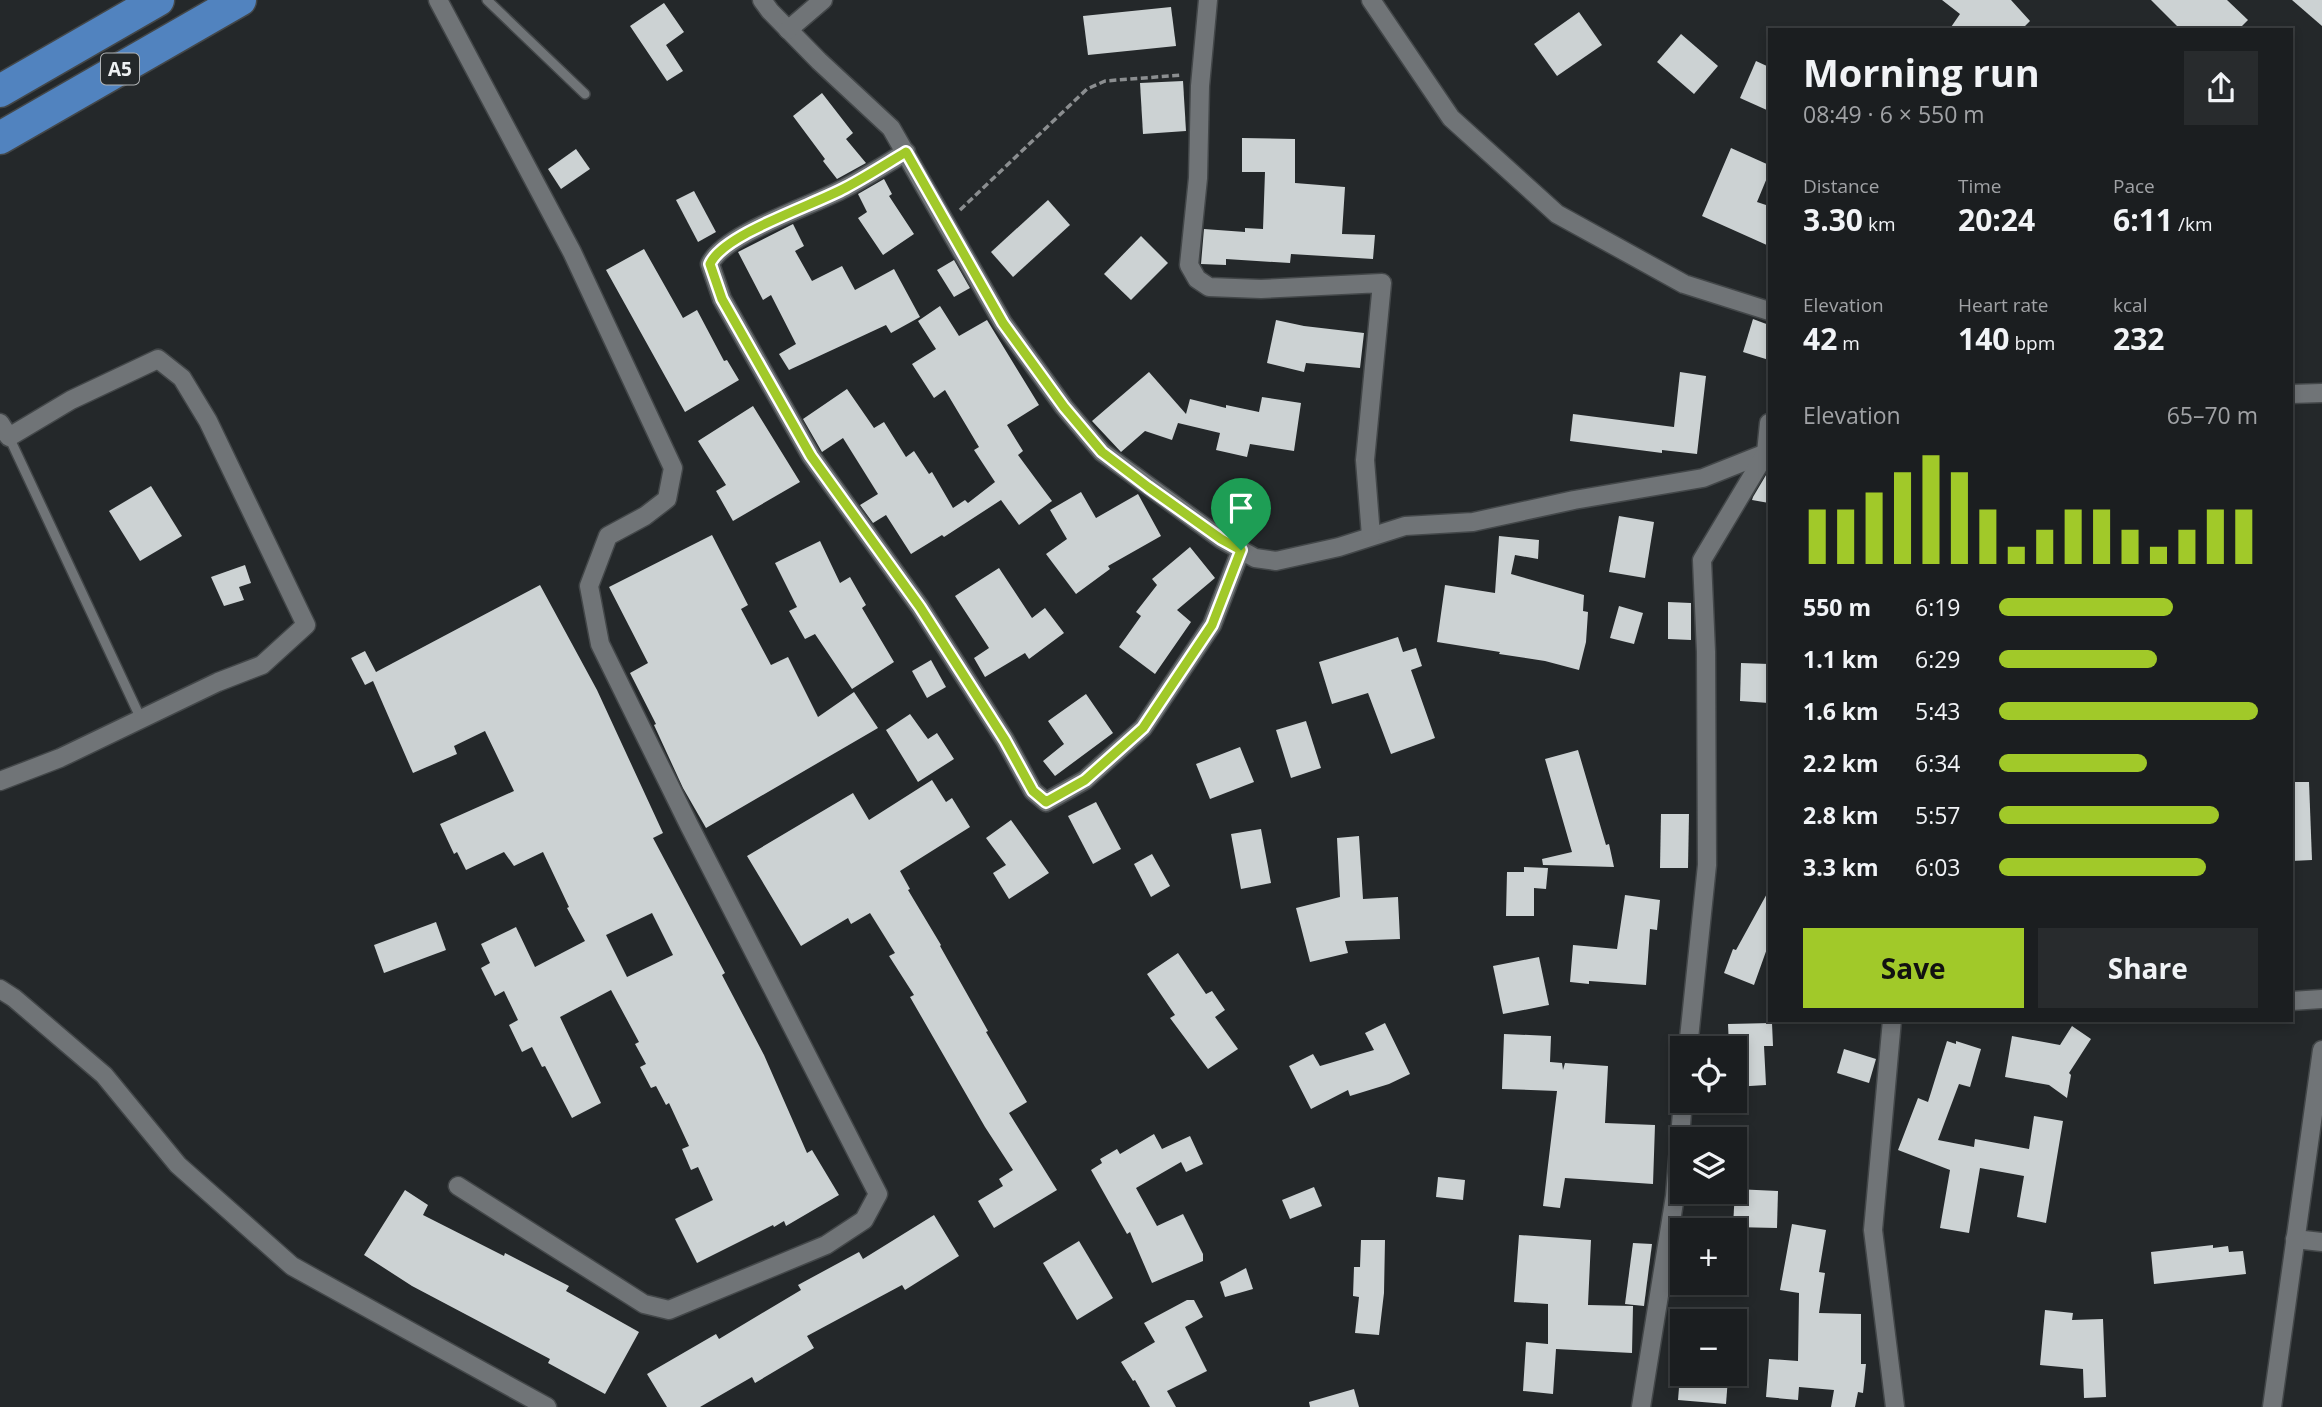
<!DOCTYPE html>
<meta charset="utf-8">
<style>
:root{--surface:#1b1e20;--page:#282b2d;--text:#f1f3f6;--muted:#a0a2a5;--line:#393c3e;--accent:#a1c929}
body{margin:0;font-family:"Open Sans",sans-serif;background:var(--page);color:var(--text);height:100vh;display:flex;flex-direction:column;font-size:26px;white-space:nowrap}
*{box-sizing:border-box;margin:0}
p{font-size:23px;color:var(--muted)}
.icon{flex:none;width:38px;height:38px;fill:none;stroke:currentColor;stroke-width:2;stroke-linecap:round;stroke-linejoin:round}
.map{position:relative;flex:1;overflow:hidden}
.side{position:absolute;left:1768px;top:28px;width:525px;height:994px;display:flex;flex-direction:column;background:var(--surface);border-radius:0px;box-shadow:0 4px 10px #0003,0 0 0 2px var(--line)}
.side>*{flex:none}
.controls{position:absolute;left:1670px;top:1036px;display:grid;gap:14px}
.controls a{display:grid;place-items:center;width:77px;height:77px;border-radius:0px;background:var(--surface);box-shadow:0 4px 10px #0003,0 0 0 2px var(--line);font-size:35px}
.pin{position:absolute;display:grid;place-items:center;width:60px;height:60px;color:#fff;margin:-72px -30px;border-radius:50% 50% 50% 0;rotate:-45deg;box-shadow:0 0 7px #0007}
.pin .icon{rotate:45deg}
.round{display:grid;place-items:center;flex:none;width:74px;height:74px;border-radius:0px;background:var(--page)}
.headline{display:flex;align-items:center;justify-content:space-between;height:119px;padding:0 35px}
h1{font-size:38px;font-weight:700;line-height:52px}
.metrics{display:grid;grid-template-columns:repeat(3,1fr);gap:10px;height:119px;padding:7px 35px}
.metrics div{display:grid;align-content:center}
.metrics b{font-size:30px;font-weight:700}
.metrics small{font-size:19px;font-weight:400}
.metrics p{font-size:19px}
.chart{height:196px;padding:14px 35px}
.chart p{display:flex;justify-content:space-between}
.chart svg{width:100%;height:126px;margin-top:7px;stroke:var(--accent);stroke-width:6}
.cta{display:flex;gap:14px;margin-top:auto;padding:14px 35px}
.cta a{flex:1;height:80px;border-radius:0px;background:var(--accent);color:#111;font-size:28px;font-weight:700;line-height:80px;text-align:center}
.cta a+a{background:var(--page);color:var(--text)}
ul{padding:0 35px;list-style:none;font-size:23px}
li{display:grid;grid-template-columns:112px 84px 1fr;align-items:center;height:52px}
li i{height:18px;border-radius:9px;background:var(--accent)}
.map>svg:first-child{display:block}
.building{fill:#ccd2d3;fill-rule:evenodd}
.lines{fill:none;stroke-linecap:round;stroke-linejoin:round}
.lane-casing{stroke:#434749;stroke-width:12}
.street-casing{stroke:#434749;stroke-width:21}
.highway-casing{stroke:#434749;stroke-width:35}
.path{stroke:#8b8e90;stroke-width:3.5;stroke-dasharray:7 3.5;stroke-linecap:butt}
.lane{stroke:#707477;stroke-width:9}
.street{stroke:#707477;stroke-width:18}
.highway{stroke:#5183bf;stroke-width:32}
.route-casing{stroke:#fff;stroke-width:14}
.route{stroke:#a1c929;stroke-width:9}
.labels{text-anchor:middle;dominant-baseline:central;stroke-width:7;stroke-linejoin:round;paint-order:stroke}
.shield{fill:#24282a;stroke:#b1b4b6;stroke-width:2}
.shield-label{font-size:19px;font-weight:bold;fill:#edf0f2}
</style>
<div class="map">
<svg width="2322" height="1407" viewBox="0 0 2322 1407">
<rect width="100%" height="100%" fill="#24282a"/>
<g class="building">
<path d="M 1942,0 L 2011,0 L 2030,21 L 2021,30 L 1949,30 L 1960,14 Z"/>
<path d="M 2151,0 L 2227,0 L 2248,20 L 2238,30 L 2181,30 Z"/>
<path d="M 2292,0 L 2322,0 L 2322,26 Z"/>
<path d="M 664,3 L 684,32 L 666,45 L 683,71 L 667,81 L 630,26 Z"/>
<path d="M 1171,7 L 1176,46 L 1088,55 L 1083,16 Z"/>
<path d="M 1579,12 L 1602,45 L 1557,76 L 1534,44 Z"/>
<path d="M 1681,34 L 1718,66 L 1694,94 L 1657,62 Z"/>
<path d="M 1756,61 L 1769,67 L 1769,111 L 1740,98 Z"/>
<path d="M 1183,81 L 1186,131 L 1143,134 L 1140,83 Z"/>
<path d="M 822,93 L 853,133 L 846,139 L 866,163 L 837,179 L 823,161 L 825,159 L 793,116 Z"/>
<path d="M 1242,138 L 1295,139 L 1295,183 L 1345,187 L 1342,234 L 1375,235 L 1373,259 L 1291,254 L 1290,263 L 1226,259 L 1226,265 L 1201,264 L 1204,229 L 1245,232 L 1245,228 L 1263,229 L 1265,172 L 1242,172 Z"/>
<path d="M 1731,148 L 1769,165 L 1769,173 L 1757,202 L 1769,206 L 1769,246 L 1702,216 Z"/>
<path d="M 576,149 L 590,169 L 561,189 L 548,169 Z"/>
<path d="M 884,179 L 892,194 L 889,196 L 914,234 L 883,255 L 858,218 L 867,212 L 858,194 Z"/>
<path d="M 694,191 L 716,232 L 698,242 L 676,200 Z"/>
<path d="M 1048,200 L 1070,225 L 1013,277 L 991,252 Z"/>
<path d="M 793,224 L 804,246 L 795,251 L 812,281 L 842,266 L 855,290 L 894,269 L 920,317 L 891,333 L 886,325 L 789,370 L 779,354 L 796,344 L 771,295 L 763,300 L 738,252 Z"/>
<path d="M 1141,236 L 1168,263 L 1131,300 L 1104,274 Z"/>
<path d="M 644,249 L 683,318 L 697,310 L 724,361 L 727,360 L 739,380 L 685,412 L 606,270 Z"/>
<path d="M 954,260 L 970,288 L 954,297 L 937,270 Z"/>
<path d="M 940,306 L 959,336 L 987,320 L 1039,405 L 1007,425 L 1023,451 L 1018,455 L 1052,501 L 1019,525 L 1001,500 L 944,537 L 942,535 L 911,554 L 886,515 L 873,523 L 860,505 L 878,494 L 843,438 L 822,452 L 803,419 L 847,389 L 874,428 L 884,422 L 906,457 L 914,451 L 929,474 L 932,472 L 953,508 L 965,500 L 968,503 L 995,482 L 974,450 L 979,447 L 945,390 L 934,398 L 912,364 L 936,349 L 918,321 Z"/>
<path d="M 1753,319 L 1769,325 L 1769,360 L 1743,352 Z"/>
<path d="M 1276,320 L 1304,326 L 1364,333 L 1360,368 L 1306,363 L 1304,372 L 1267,363 Z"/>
<path d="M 1149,372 L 1186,414 L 1190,399 L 1226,408 L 1226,405 L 1259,412 L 1262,397 L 1301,403 L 1294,451 L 1250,444 L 1247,457 L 1216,450 L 1220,433 L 1178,423 L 1172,440 L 1145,431 L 1121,452 L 1092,421 Z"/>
<path d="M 1680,372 L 1706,376 L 1697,454 L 1662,450 L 1662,453 L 1570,441 L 1573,414 L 1674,427 Z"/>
<path d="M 753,406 L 800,482 L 733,521 L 716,491 L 726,485 L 698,441 Z"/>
<path d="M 1769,470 L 1769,503 L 1752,500 L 1753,497 Z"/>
<path d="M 151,486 L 182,536 L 140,561 L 109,511 Z"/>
<path d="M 1081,492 L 1096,518 L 1138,494 L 1161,536 L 1108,566 L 1110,569 L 1076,594 L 1046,554 L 1067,539 L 1050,510 Z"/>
<path d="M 1619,516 L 1654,522 L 1645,578 L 1609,572 Z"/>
<path d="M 712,535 L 748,605 L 741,609 L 771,665 L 788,657 L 818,717 L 854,692 L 878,728 L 706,828 L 683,788 L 654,725 L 656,724 L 630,673 L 648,663 L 609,587 Z"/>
<path d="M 1499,536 L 1539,540 L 1538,559 L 1515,555 L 1511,574 L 1584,595 L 1583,611 L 1588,612 L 1586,642 L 1579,670 L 1545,661 L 1499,654 L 1500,652 L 1437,642 L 1445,585 L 1495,593 Z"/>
<path d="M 820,541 L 840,583 L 850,577 L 866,605 L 862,608 L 894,662 L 852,689 L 815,634 L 805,639 L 789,611 L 797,607 L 775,563 Z"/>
<path d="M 1190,547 L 1215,578 L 1177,610 L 1191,622 L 1155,674 L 1119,647 L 1141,616 L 1136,612 L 1157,585 L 1152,579 Z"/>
<path d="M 245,565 L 251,583 L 239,587 L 244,600 L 224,606 L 211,577 Z"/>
<path d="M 999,568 L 1032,618 L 1045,608 L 1064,633 L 1029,659 L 1025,653 L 985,677 L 974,658 L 989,648 L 955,596 Z"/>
<path d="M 540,585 L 597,690 L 663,833 L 653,838 L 725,973 L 722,975 L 764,1055 L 807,1153 L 812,1150 L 839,1195 L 786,1226 L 784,1221 L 774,1227 L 773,1225 L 697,1263 L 675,1219 L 713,1200 L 698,1167 L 691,1170 L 682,1149 L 689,1146 L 669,1103 L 666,1105 L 656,1086 L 651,1088 L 640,1067 L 646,1064 L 635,1044 L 639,1042 L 611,990 L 560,1017 L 601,1103 L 572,1118 L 545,1066 L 542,1067 L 532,1047 L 522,1052 L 509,1025 L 518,1020 L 504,991 L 495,996 L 481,968 L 490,963 L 481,944 L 516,927 L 535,967 L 585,941 L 567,908 L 569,907 L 543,852 L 514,866 L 504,852 L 466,870 L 457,852 L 454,854 L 440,824 L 514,791 L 485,731 L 454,746 L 457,754 L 413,773 L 373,681 L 365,685 L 351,658 L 365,651 L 376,672 ZM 652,913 L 673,955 L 627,977 L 606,935 Z"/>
<path d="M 1668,602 L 1691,603 L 1691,640 L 1668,639 Z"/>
<path d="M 1619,606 L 1643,613 L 1634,644 L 1610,638 Z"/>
<path d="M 1398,637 L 1403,652 L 1416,648 L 1422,666 L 1411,670 L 1435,738 L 1391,754 L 1368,693 L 1332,704 L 1319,662 Z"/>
<path d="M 931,660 L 946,687 L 927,698 L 912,671 Z"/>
<path d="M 1741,663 L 1769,664 L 1769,703 L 1740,701 Z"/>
<path d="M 1086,694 L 1113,733 L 1055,776 L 1043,761 L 1064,744 L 1048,721 Z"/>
<path d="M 910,714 L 928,739 L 937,733 L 954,759 L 918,782 L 886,730 Z"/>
<path d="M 1306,721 L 1321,768 L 1291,778 L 1276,730 Z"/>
<path d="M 1240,747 L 1254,782 L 1210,799 L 1196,764 Z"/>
<path d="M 1578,750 L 1606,845 L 1609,844 L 1614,867 L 1543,865 L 1542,859 L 1572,852 L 1545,759 Z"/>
<path d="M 932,780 L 946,802 L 952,798 L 970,827 L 900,871 L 910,889 L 908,890 L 941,945 L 940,946 L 988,1031 L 986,1032 L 1027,1102 L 1009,1113 L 1057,1190 L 994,1228 L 978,1201 L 1003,1186 L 999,1179 L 1013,1170 L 985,1127 L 910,997 L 914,995 L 889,956 L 895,953 L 870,913 L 851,924 L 848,918 L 801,946 L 747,856 L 853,793 L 869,820 Z"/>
<path d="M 2291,782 L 2309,782 L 2312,860 L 2291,861 Z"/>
<path d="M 1096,802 L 1121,849 L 1093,864 L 1068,816 Z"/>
<path d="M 1661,814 L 1689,814 L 1688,868 L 1660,868 Z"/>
<path d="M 1011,820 L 1049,873 L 1009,899 L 993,873 L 1006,865 L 986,838 Z"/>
<path d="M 1261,829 L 1271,883 L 1241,889 L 1231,834 Z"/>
<path d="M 1359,836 L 1363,899 L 1398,897 L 1400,939 L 1345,941 L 1348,953 L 1310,962 L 1296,908 L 1340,897 L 1337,838 Z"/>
<path d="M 1152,854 L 1170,886 L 1151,897 L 1134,864 Z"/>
<path d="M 1524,867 L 1548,868 L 1546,889 L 1534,888 L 1534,916 L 1506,916 L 1507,872 L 1524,872 Z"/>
<path d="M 1769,890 L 1769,943 L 1754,985 L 1724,973 L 1733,949 L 1736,950 Z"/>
<path d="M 1625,895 L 1660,900 L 1657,930 L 1650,929 L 1646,985 L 1589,981 L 1589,984 L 1570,982 L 1573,945 L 1617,949 Z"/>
<path d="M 436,922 L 446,950 L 384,973 L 374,945 Z"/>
<path d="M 1178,953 L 1206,994 L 1212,991 L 1225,1010 L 1215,1017 L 1238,1049 L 1208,1069 L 1170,1018 L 1175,1015 L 1147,974 Z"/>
<path d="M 1539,957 L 1549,1005 L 1503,1014 L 1493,966 Z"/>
<path d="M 1385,1023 L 1410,1074 L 1389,1084 L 1350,1096 L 1348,1090 L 1311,1109 L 1289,1066 L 1313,1054 L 1320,1066 L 1374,1050 L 1365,1033 Z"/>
<path d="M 1772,1023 L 1773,1046 L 1764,1046 L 1766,1085 L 1734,1087 L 1734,1047 L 1729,1047 L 1728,1024 Z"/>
<path d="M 2072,1026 L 2091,1039 L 2069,1073 L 2071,1075 L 2067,1098 L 2049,1085 L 2005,1077 L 2012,1036 L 2060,1045 Z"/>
<path d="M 1504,1034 L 1551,1036 L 1550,1062 L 1562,1063 L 1563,1070 L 1565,1063 L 1608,1066 L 1605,1123 L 1655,1125 L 1653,1184 L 1565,1178 L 1560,1208 L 1543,1206 L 1557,1091 L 1502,1089 Z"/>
<path d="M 1947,1041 L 1956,1044 L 1956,1041 L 1981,1049 L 1970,1087 L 1959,1084 L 1938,1140 L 1974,1147 L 1975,1139 L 2029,1149 L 2034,1116 L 2063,1121 L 2046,1223 L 2017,1217 L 2024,1176 L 1980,1168 L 1969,1233 L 1940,1228 L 1950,1170 L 1898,1150 L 1918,1098 L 1928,1102 Z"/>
<path d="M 1844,1049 L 1876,1059 L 1869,1083 L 1837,1073 Z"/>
<path d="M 1154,1134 L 1162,1149 L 1190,1136 L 1203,1164 L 1186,1172 L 1181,1162 L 1136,1188 L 1157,1226 L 1183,1214 L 1203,1254 L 1203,1261 L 1152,1283 L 1130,1232 L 1127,1234 L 1091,1170 L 1102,1163 L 1100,1159 L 1117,1149 L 1120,1154 Z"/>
<path d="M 1438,1177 L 1465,1180 L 1463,1200 L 1436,1197 Z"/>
<path d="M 1314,1187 L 1322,1206 L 1290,1219 L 1282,1200 Z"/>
<path d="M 1735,1189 L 1778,1191 L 1777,1228 L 1733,1227 Z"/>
<path d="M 405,1190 L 428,1205 L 423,1215 L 504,1256 L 505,1253 L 569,1286 L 566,1291 L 639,1332 L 605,1394 L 548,1363 L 550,1359 L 412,1286 L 364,1255 Z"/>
<path d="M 934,1215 L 959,1256 L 905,1290 L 902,1285 L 807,1336 L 814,1348 L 755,1383 L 752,1377 L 700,1407 L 667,1407 L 647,1374 L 716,1334 L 719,1339 L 801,1290 L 798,1285 L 859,1252 L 863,1259 Z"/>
<path d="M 1792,1224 L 1826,1230 L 1819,1272 L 1825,1273 L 1819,1313 L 1861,1314 L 1861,1364 L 1866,1364 L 1863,1393 L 1858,1392 L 1855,1407 L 1831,1407 L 1834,1390 L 1799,1387 L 1798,1400 L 1766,1397 L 1769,1359 L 1798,1361 L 1799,1293 L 1780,1290 Z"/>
<path d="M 1519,1235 L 1591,1240 L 1588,1305 L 1633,1306 L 1632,1353 L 1556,1349 L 1553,1394 L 1523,1391 L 1526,1342 L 1548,1344 L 1548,1304 L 1514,1302 Z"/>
<path d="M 1361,1240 L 1385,1240 L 1384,1293 L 1379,1335 L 1355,1333 L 1359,1297 L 1353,1296 L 1354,1267 L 1360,1267 Z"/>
<path d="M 1079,1241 L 1113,1298 L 1077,1320 L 1043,1263 Z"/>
<path d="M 1633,1243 L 1652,1244 L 1644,1306 L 1625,1304 Z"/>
<path d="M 2213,1245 L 2213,1248 L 2228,1246 L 2229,1252 L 2243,1251 L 2246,1274 L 2154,1284 L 2151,1252 Z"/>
<path d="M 1246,1268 L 1253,1289 L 1225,1297 L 1220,1282 Z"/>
<path d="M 1187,1300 L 1194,1300 L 1203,1317 L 1185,1327 L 1207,1371 L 1167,1391 L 1176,1407 L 1150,1407 L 1135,1380 L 1133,1381 L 1121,1362 L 1155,1342 L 1144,1323 Z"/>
<path d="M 2045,1310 L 2073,1313 L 2072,1320 L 2103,1319 L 2106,1397 L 2084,1398 L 2083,1369 L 2040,1365 Z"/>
<path d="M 1680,1375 L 1728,1378 L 1726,1404 L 1678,1400 Z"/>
<path d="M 1354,1389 L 1359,1407 L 1310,1407 L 1309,1402 Z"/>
</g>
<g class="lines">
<g class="lane-casing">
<g id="lane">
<path d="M 487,0 L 585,94"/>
<path d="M 9,437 L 141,719"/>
</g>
</g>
<g class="street-casing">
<g id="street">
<path d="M 438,0 L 572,252 L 673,468 L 667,499 L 645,516 L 608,536 L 589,586 L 600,644 L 689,825 L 878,1194 L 864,1220 L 826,1245 L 669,1310 L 644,1304 L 458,1186"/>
<path d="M 762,0 L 770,11 L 819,61 L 891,128 L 1003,323 L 1064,407 L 1102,452 L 1221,539 L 1255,558 L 1276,561 L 1339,547 L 1405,526 L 1473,522 L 1574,500 L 1703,478 L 1766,453"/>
<path d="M 1208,0 L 1200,86 L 1198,178 L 1189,265 L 1197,279 L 1209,287 L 1261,289 L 1382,283 L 1365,460 L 1371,536"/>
<path d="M 1371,0 L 1451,118 L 1557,214 L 1684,284 L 1769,311"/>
<path d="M 788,30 L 823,0"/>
<path d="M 906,152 C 886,164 866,177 845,188 C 814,205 723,234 710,264 L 722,299 L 811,456 L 920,607 L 1005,740 L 1033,791 L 1046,802 L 1085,780 L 1143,728 L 1212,625 L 1241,550"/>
<path d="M 2291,394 L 2322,393"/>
<path d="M 0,423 L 9,437 L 71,400 L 158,359 L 182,378 L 208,421 L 306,625 L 262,665 L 218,682 L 60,758 L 0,781"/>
<path d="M 0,989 L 14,998 L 104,1075 L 178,1165 L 292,1266 L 547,1407"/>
<path d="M 2291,1001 L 2322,999"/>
<path d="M 1892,1020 L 1873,1230 L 1895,1407"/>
<path d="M 1688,1048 L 1707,865 L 1706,652 L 1702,560 L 1766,453 L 1769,423"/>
<path d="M 2295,1239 L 2322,1242"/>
<path d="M 1641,1407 L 1675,1196 L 1683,1101"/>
<path d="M 2272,1407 L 2322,1050"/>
</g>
</g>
<g class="highway-casing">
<g id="highway">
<path d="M 0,91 L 158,0"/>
<path d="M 0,138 L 240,0"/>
</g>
</g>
<path class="path" d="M 960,210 L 1087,89 L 1105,81 L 1182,75"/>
<use href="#lane" class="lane"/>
<use href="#street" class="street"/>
<use href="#highway" class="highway"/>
</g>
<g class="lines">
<g class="route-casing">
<path id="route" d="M 906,152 L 1003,323 L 1064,407 L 1102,452 L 1148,487 L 1221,539 L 1241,550 L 1212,625 L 1143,728 L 1085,780 L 1046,802 L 1033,791 L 1005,740 L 920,607 L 811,456 L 722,299 L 710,264 C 723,234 814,205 845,188 C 866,177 886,164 906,152 Z"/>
</g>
<use href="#route" class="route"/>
</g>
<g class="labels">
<rect class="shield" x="101" y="53.5" width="38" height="31" rx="5"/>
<g class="shield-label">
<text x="120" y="69">A5</text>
</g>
</g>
</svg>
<div class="controls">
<a><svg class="icon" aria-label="locate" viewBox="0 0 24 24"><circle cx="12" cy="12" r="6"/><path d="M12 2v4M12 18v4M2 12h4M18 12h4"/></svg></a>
<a><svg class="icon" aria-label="layers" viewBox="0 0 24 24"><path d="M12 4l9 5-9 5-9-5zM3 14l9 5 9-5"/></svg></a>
<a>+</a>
<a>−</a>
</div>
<div class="pin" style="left:1241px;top:550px;background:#1e9e55"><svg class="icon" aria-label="arrive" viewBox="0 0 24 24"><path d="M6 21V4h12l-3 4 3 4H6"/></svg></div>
<section class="side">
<div class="headline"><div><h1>Morning run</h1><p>08:49 · 6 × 550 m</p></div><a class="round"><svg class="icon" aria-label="share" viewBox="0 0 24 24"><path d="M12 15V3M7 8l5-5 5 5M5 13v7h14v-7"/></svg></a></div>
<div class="metrics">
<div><p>Distance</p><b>3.30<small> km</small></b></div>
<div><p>Time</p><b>20:24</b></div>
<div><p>Pace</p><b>6:11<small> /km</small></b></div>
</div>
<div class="metrics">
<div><p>Elevation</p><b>42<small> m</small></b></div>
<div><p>Heart rate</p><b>140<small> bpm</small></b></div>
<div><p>kcal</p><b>232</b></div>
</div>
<div class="chart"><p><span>Elevation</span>65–70 m</p>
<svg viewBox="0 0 160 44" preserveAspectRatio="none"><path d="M5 44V25M15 44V25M25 44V19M35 44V12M45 44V6M55 44V12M65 44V25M75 44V38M85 44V32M95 44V25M105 44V25M115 44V32M125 44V38M135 44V32M145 44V25M155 44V25"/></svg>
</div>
<ul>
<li><b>550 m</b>6:19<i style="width:67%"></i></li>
<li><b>1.1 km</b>6:29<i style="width:61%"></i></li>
<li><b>1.6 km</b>5:43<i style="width:100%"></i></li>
<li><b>2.2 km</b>6:34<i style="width:57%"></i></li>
<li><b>2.8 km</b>5:57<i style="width:85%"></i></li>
<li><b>3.3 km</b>6:03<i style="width:80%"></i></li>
</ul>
<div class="cta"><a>Save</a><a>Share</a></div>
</section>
</div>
